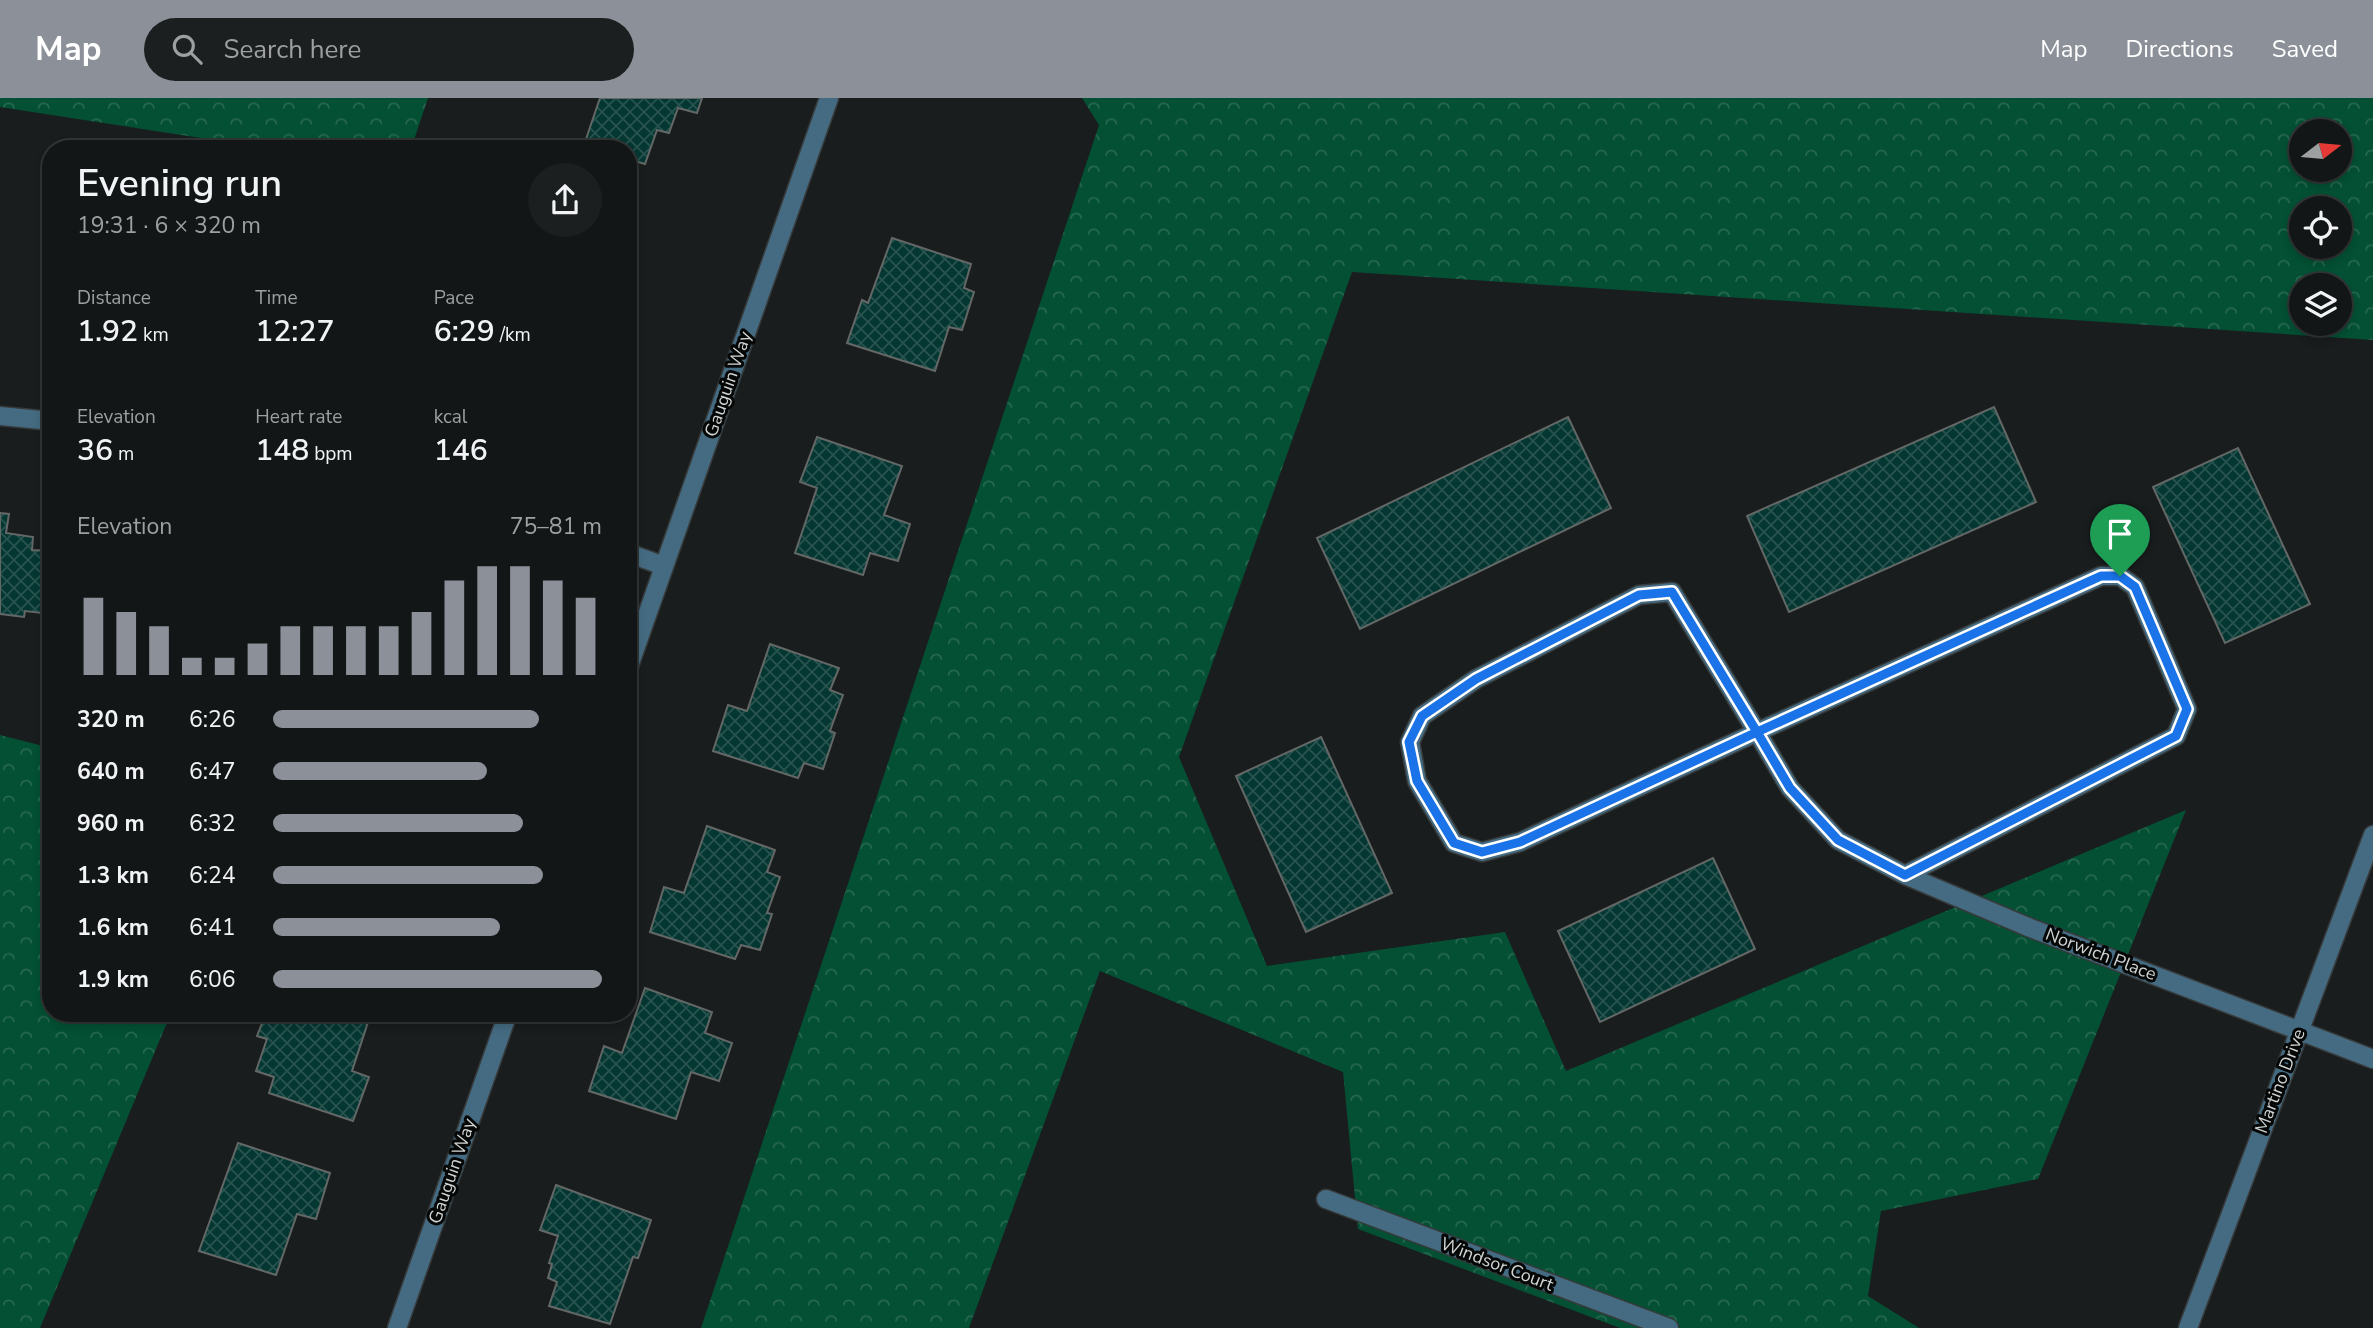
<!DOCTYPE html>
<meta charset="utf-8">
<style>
:root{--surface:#131616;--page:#1c1f1f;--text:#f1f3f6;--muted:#9d9fa1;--line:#323535;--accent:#8c9099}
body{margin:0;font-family:"Nunito Sans",sans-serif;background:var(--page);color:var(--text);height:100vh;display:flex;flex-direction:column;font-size:26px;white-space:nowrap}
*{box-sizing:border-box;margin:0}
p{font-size:23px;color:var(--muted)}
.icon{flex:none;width:38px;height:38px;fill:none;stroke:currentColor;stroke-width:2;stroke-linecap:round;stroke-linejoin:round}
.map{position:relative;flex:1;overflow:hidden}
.sheet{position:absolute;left:42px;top:42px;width:595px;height:882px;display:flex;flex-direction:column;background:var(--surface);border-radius:28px;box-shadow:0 4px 10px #0003,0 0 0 2px var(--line)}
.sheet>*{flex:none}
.needle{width:46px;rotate:74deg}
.buttons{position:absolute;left:2289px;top:21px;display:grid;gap:14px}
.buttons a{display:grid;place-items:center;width:63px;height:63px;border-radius:50%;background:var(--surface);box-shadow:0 4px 10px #0003,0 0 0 2px var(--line);font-size:35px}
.pin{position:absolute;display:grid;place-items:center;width:60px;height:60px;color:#fff;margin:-72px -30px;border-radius:50% 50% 50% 0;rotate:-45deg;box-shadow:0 0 7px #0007}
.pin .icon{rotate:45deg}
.round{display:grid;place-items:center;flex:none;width:74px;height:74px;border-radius:37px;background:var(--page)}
.summary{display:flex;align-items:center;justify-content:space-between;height:119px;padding:0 35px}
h1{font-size:38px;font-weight:600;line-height:52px}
.figures{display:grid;grid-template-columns:repeat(3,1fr);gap:10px;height:119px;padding:7px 35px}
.figures div{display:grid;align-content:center}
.figures b{font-size:30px;font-weight:600}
.figures small{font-size:19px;font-weight:400}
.figures p{font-size:19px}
.chart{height:196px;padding:14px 35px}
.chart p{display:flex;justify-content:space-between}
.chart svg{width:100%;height:126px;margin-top:7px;stroke:var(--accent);stroke-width:6}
ul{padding:0 35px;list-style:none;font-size:23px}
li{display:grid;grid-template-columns:112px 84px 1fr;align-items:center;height:52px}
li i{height:18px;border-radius:9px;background:var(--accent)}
header{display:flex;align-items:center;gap:42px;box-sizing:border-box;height:98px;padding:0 35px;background:var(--accent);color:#fff}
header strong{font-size:33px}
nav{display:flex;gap:38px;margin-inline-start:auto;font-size:24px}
.search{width:490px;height:63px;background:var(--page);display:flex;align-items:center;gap:18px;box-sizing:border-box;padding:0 24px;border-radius:38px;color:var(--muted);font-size:26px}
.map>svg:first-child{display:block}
.forest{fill:url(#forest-crowns);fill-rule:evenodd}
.building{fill:url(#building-cross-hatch);stroke:#636867;stroke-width:2}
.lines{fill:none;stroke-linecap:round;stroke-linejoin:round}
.minor-casing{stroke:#363a3a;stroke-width:21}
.minor{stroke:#456b82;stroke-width:18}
.route-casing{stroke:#fff;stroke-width:14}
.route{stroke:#1a73e8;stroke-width:9}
.labels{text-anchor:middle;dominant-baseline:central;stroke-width:6;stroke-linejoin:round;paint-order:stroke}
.street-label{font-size:18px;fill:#d0d3d3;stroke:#050707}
</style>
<header>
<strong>Map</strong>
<div class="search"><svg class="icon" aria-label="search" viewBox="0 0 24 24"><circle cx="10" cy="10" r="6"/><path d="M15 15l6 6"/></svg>Search here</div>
<nav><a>Map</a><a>Directions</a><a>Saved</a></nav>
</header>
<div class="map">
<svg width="2373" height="1230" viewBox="0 0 2373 1230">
<defs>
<pattern id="forest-crowns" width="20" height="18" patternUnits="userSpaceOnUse" patternTransform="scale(1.75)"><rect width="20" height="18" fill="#035034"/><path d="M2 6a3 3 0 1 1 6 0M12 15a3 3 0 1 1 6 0" fill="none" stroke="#276850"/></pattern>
<pattern id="building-cross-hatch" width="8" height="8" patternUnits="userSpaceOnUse" patternTransform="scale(1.75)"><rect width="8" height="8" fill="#053732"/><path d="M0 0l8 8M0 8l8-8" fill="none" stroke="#28534f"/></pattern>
</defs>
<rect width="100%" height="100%" fill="#191d1d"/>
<g class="forest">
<path d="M 0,0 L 428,0 L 411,51 L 272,51 L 0,9 Z"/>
<path d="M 1082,0 L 2373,0 L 2373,242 L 1352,174 L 1179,659 L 1267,868 L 1505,834 L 1566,973 L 2186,712 L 2038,1081 L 1881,1113 L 1868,1198 L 1919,1230 L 1620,1230 L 1358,1131 L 1343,974 L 1100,873 L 969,1230 L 701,1230 L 1099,27 ZM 2301,33 L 2340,33 L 2340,72 L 2301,72 ZM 2301,110 L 2340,110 L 2340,149 L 2301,149 ZM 2301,187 L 2340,187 L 2340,226 L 2301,226 Z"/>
<path d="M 0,637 L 51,650 L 51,915 L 171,915 L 40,1230 L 0,1230 Z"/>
</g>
<g class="building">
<path d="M 600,0 L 702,0 L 697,15 L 678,10 L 669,35 L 657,32 L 645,66 L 628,61 L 628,51 L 597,51 L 584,47 Z"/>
<path d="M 892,140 L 971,166 L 964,190 L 974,194 L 962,232 L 949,229 L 935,273 L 847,245 L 862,202 L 868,205 Z"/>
<path d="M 1994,309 L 2036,404 L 1789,514 L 1747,418 Z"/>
<path d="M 1568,319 L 1611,410 L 1360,531 L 1317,440 Z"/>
<path d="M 817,339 L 902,368 L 884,417 L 910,426 L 898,463 L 870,455 L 863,477 L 795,455 L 817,390 L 800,384 Z"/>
<path d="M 2238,350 L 2310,506 L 2225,545 L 2153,389 Z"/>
<path d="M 0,415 L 9,416 L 6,435 L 33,439 L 32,452 L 51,453 L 51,516 L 25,513 L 24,519 L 0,516 Z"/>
<path d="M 770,546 L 839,570 L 830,592 L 843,597 L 830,633 L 835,635 L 823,671 L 804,665 L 798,680 L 713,653 L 728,607 L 747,613 Z"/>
<path d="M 1321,639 L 1392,795 L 1306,834 L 1236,678 Z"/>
<path d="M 707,728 L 775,752 L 767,774 L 780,779 L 767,815 L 772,816 L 760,852 L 741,847 L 735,861 L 650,834 L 664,789 L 684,795 Z"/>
<path d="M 1713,760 L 1755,851 L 1600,924 L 1558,833 Z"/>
<path d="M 645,890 L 712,914 L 705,935 L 732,945 L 719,983 L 691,974 L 676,1021 L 589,993 L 604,948 L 622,955 Z"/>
<path d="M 266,915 L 371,915 L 352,973 L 369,979 L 353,1023 L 269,995 L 274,979 L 256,973 L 267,941 L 257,938 Z"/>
<path d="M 238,1045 L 330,1075 L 316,1121 L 297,1116 L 276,1177 L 199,1153 Z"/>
<path d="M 556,1087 L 651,1122 L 638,1160 L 633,1159 L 610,1226 L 549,1208 L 557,1184 L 548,1180 L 552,1166 L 549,1165 L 558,1138 L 540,1132 Z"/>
</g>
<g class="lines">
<g class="minor-casing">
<g id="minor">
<path d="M 0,318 L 51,323"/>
<path d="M 628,455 L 664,468"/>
<path d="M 1672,494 L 1757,634 L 1520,744 L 1482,754 L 1454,745 L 1417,683 L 1410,644 L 1422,618 L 1476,581 L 1639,497 Z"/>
<path d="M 628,571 L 829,0"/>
<path d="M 1905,777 L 2176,638 L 2187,611 L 2135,489 L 2120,478 L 2101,478 L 1757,634 L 1790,690 L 1838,742 L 1905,777 L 2028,829 L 2373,961"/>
<path d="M 1326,1101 L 1669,1230"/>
<path d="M 397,1230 L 508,915"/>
<path d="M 2188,1230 L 2373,737"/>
</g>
</g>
<use href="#minor" class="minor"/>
</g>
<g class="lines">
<g class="route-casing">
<path id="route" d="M 2120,478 L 2101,478 L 1757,634 L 1672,494 L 1639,497 L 1476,581 L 1422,618 L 1409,644 L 1417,683 L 1454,745 L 1482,754 L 1520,744 L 1757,634 L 1790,690 L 1838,742 L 1905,777 L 2176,638 L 2187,611 L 2135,489 L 2120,478"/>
</g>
<use href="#route" class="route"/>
</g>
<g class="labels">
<g class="street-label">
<text transform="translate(728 286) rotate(-71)">Gauguin Way</text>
<text transform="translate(2101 856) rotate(21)">Norwich Place</text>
<text transform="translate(2280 983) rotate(-69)">Martino Drive</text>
<text transform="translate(452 1073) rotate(-71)">Gauguin Way</text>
<text transform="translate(1497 1166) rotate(21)">Windsor Court</text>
</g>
</g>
</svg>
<div class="buttons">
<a><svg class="needle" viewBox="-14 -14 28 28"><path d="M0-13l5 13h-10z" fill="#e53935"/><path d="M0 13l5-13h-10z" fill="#9d9fa1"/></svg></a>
<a><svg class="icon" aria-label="locate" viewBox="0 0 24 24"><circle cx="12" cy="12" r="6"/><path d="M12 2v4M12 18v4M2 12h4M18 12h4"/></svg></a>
<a><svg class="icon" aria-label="layers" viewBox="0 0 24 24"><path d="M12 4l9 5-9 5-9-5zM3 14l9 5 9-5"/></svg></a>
</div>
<div class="pin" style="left:2120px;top:478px;background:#1e9e55"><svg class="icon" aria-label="arrive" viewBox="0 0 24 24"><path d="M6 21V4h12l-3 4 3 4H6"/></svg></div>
<section class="sheet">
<div class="summary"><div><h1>Evening run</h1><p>19:31 · 6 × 320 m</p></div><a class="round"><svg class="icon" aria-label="share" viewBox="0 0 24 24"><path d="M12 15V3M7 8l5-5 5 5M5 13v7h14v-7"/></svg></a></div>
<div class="figures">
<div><p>Distance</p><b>1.92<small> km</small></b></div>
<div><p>Time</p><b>12:27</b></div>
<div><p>Pace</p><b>6:29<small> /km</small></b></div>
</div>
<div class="figures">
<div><p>Elevation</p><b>36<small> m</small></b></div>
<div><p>Heart rate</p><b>148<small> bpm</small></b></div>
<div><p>kcal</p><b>146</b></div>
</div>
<div class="chart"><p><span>Elevation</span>75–81 m</p>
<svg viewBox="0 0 160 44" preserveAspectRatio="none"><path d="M5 44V17M15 44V22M25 44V27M35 44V38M45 44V38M55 44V33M65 44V27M75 44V27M85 44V27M95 44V27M105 44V22M115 44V11M125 44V6M135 44V6M145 44V11M155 44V17"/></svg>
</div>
<ul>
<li><b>320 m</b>6:26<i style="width:81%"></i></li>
<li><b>640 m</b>6:47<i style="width:65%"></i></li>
<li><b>960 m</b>6:32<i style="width:76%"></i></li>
<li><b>1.3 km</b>6:24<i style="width:82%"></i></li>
<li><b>1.6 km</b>6:41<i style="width:69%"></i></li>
<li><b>1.9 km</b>6:06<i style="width:100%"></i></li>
</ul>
</section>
</div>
